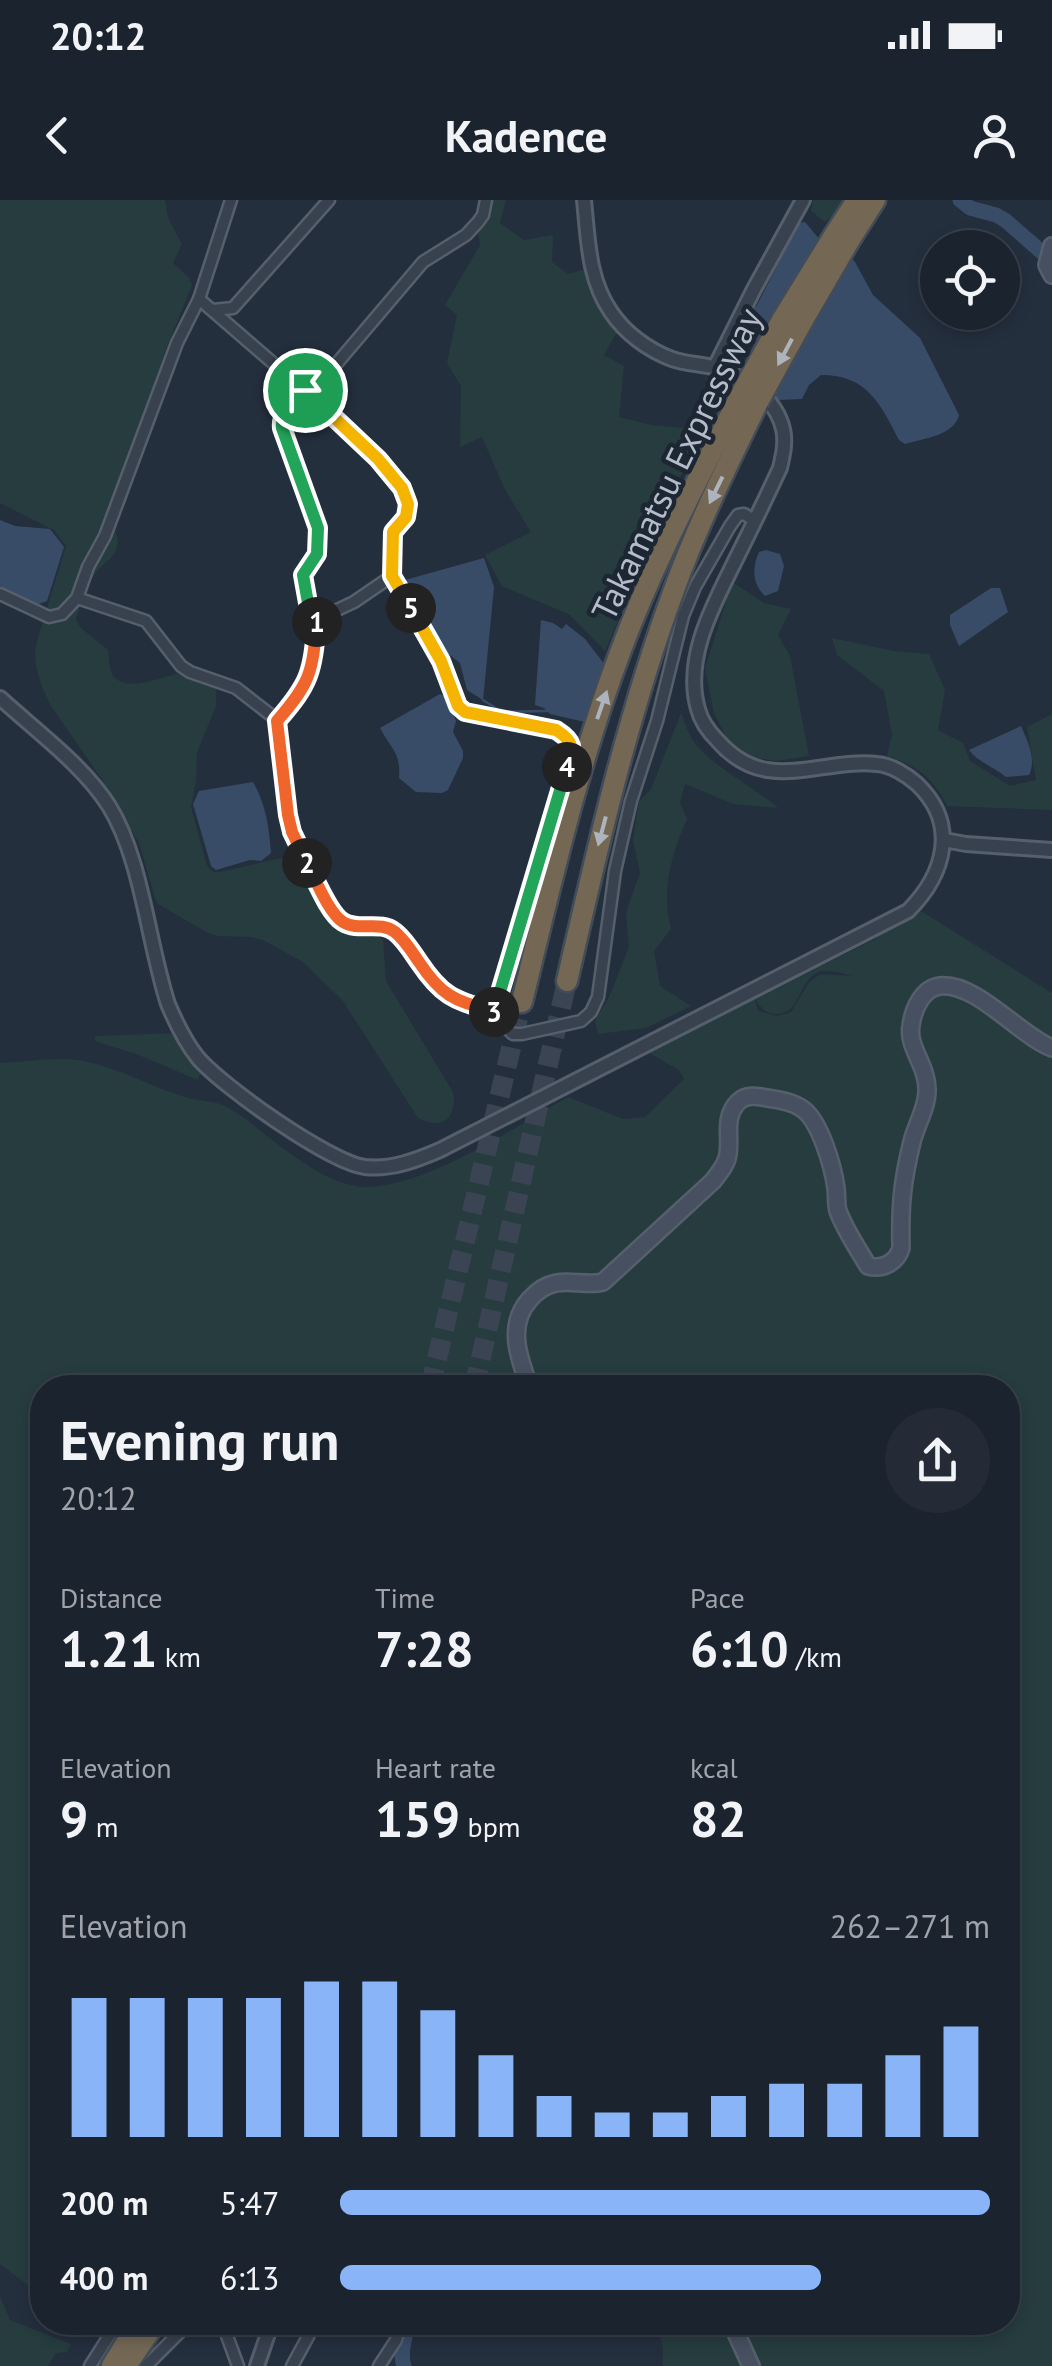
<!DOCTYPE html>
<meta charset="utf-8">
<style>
:root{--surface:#1b232e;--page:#242b36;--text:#f1f3f6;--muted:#a0a4aa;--line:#39404a;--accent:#8ab4f8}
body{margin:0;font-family:"PT Sans",sans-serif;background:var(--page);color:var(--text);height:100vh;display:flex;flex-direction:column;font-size:38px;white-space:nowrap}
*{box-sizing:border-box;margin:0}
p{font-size:32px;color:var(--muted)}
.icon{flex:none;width:55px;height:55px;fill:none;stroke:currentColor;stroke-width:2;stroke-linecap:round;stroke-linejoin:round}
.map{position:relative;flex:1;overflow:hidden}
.drawer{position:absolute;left:30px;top:1175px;width:990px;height:960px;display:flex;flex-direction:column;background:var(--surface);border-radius:40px;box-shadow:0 5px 15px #0003,0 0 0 2px var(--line)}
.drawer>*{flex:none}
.tools{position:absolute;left:920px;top:30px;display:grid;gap:20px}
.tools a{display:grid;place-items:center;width:100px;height:100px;border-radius:50%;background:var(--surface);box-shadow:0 5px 15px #0003,0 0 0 2px var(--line);font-size:50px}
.pin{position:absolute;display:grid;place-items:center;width:85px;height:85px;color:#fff;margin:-42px;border:5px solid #fff;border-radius:50%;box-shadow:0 2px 10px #0007}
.km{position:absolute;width:50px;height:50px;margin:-25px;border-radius:50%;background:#222;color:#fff;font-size:28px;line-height:50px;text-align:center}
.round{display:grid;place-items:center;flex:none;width:105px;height:105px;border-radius:52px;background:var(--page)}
.overview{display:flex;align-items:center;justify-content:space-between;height:170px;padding:0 30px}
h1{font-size:55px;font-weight:600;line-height:75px}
.metrics{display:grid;grid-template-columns:repeat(3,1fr);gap:15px;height:170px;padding:10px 30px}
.metrics div{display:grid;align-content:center}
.metrics b{font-size:50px;font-weight:600}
.metrics small{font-size:28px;font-weight:400}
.metrics p{font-size:28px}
.chart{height:280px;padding:20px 30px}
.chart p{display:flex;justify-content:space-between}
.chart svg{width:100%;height:180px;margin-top:10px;stroke:var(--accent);stroke-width:6}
ul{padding:0 30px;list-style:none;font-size:32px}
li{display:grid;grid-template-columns:160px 120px 1fr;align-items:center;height:75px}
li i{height:25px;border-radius:12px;background:var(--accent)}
.status{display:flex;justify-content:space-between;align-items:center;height:70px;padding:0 50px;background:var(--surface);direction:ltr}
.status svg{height:28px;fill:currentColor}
header{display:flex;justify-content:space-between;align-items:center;height:130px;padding:0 30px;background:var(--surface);font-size:45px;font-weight:600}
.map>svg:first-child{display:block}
.green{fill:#263c3f}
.water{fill:#394c67}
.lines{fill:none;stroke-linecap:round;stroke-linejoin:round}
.stream{stroke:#394c67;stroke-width:2.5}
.river{stroke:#394c67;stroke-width:15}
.motorway-tunnel{stroke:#3a4453;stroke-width:20;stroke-dasharray:20 10;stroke-linecap:butt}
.minor-casing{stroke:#565f6c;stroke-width:15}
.tertiary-casing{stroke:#565f6c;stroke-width:18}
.secondary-casing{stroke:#565f6c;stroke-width:20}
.motorway-casing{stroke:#434c59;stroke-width:25}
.minor{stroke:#38414e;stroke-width:10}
.tertiary{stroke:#38414e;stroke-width:12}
.secondary{stroke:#465061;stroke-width:15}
.motorway{stroke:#746855;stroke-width:20}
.motorway-bridge-casing{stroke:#434c59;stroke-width:25;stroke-linecap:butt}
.motorway-bridge{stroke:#746855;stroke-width:20}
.oneway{fill:#aeb4bd}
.split-1-casing{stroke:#fff;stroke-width:20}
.split-2-casing{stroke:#fff;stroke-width:20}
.split-3-casing{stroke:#fff;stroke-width:20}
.split-4-casing{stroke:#fff;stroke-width:20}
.split-5-casing{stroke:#fff;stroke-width:20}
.split-6-casing{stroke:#fff;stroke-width:20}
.split-1{stroke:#22a559;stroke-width:12}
.split-2{stroke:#f0652b;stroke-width:12}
.split-3{stroke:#f0652b;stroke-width:12}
.split-4{stroke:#22a559;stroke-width:12}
.split-5{stroke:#f5b400;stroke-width:12}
.split-6{stroke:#f5b400;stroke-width:12}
.labels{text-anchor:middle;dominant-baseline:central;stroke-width:9;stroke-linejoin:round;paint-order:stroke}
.street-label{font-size:35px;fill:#b4bcc9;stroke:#1d2633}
</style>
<div class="status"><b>20:12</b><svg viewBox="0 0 49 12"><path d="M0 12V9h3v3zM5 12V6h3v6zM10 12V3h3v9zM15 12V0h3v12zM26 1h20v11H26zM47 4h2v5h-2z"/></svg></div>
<header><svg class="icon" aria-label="back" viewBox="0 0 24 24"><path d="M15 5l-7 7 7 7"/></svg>Kadence<svg class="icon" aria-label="person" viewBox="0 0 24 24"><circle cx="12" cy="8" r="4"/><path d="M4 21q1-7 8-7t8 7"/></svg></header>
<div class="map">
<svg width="1052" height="2166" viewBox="0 0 1052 2166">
<rect width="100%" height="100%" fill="#242f3e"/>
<g class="green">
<path d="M 0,0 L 165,0 L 168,18 L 182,44 L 173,63 L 189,78 L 192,85 L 165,152 L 128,262 L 107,308 C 106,323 122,333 117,347 C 114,359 103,363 96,373 C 87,384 80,405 76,419 L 80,427 L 108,450 C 109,458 109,467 112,474 C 125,495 163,476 181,473 L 216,489 L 216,506 L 197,552 L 196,581 L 191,607 L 207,666 C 210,668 212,671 214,672 C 221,674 276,657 292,657 L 304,665 L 330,714 L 346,732 L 374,732 L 383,740 L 386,781 L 453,892 C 458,918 442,931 418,918 L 343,801 L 303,762 L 263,740 L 251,737 L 218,736 L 208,733 L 158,704 L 155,698 L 139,643 L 103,581 L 51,506 L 42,487 L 36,466 L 35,450 L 39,434 L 66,346 L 54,330 L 0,303 Z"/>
<path d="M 489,0 L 506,0 L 500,23 L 524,40 L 553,35 L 552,62 L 568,74 L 586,69 L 601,110 L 617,132 L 604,155 L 624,166 L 619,217 L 651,225 L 693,229 C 707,215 709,196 705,177 L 729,185 L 676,285 L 605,451 L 570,415 L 502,386 L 485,355 L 531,332 L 505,290 L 482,237 L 460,247 L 461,186 L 447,163 L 457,115 L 445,105 L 480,45 L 478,30 Z"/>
<path d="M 813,0 L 844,0 L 834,15 L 825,22 L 811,11 Z"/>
<path d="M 732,382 L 764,403 L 791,409 L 778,435 L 790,456 L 809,556 L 776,561 L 753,557 L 730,545 L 714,513 L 705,468 Z"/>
<path d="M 832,438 L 894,451 L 929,454 L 945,490 L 938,530 L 963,543 L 970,561 L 1010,586 L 1036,580 L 1027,527 L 1052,514 L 1052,610 L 947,606 C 934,578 916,565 887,556 L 892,535 L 884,491 L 837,455 Z"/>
<path d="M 681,513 C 685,522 688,534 694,542 C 713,567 754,587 778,608 L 733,604 L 685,584 L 680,603 L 687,619 C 671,656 661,689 671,729 L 654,751 L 660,786 L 691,806 L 646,828 L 598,834 L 595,821 L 610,795 L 629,747 L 626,712 L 640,673 L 633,640 L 639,601 L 651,589 Z"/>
<path d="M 921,711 L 1052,793 L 1052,2166 L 663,2166 L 663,2150 L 658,2123 L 1008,2122 L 1008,1188 L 42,1188 L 42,2096 L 0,2064 L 0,863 C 27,862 58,856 84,861 C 119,868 152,887 185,897 C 199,902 216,900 229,908 C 268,932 319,987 367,987 C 427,986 516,927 568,897 L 623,919 L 645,917 L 684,879 L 679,870 L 647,852 L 754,797 L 758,811 L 777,816 L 791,812 L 810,781 L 821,774 L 852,776 C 842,773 830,769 819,772 C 801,779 802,800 789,810 C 776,819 760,812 756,799 L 877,738 L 877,734 Z"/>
<path d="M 177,833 L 202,868 L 198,880 L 136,854 L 95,841 L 95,836 Z"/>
<path d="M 0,2096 L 10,2120 L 71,2144 L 67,2152 L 56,2153 L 48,2166 L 0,2166 Z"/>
</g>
<g class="water">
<path d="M 805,22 L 821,41 L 847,54 L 855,62 L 873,95 L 920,138 L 959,215 C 954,236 924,238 905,244 L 899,240 C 880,203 867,175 821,175 L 809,185 L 802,199 L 777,200 C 761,177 758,149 742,125 L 757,105 L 799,23 Z"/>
<path d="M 0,320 L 15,326 L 50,329 L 64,347 L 47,401 L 36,405 L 0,386 Z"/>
<path d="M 766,350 L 780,354 L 784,366 L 778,391 L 765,396 C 752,384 752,367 759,352 Z"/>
<path d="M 484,358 L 494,387 L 483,500 L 467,490 L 460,463 L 441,448 L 405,380 Z"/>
<path d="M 991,388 L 1000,388 L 1008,412 L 959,446 L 950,425 L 950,415 Z"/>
<path d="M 541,420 L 553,423 L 562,429 L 566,424 L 585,439 L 605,465 L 585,522 L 550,514 L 544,508 L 535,505 Z"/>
<path d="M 440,494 L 444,496 L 456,521 L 453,532 L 463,551 L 463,558 L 448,590 L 442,593 L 416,592 L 399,578 C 401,552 391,549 380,528 Z"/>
<path d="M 1021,526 C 1027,540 1037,559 1029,575 L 1006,577 C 994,567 979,563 969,550 Z"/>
<path d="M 253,582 C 266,604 269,628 271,653 L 261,661 L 250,660 L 216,670 L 211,666 L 193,604 L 199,591 Z"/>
</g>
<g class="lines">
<path class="stream" d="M 483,500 L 502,512 L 547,511"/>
<g class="river">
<path d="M 960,0 L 970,8 L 996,15 L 1005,20 L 1045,55 L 1052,56"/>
<path d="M 404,2122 C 409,2138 398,2150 404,2166"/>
</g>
<g class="motorway-tunnel">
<path d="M 430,1188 L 522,802"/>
<path d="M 474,1188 L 567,781"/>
</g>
<g class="minor-casing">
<g id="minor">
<path d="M 199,99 L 310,195 L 378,259 L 402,287 L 408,304 L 406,317 L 393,331 L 392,376 L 441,461 L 458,506 L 465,512 L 555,530 C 564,535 570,538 572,549 L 496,812 L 499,821 L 513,834 L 522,834 L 581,821 L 591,812 L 598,797 L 615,671 L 631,601 L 657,521 L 683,416 L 695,387 L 730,326 L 738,315 L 744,314 L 754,320"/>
<path d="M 213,110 L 233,108 L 329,0"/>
<path d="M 305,190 C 294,202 281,211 282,229 L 318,328 L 317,354 L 303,375 L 310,414 L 318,419"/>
<path d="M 310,195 L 423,62 L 466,35 L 478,22 L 483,15 L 486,0"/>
<path d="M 0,394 L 49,417 L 62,414 L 77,398 L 88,367 L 105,336 L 177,143 L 199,99 L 231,0"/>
<path d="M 77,398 L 146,421 L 181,466 L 190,472 L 236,488 L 272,516 L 277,521 L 280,534 L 288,615 L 292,632 L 334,714 C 354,733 375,717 394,730 C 404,738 411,751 418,761 C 443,798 455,800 496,812"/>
<path d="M 277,521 C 312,481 312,471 318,419 L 354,402 L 392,376"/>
<path d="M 222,2122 L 238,2166"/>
<path d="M 90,2166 L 118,2122"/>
<path d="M 146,2166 L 190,2122"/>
<path d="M 292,2166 L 316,2122"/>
<path d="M 379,2166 L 396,2140 L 401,2122"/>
</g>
</g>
<g class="tertiary-casing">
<g id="tertiary">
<path d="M 715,167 L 754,89 L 803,0"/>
<path d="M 0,498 C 36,531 83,565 109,606 C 142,659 148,743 168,804 C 176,823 185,842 198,858 C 223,887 329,962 365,967 C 391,970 417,960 440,950 L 908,711 C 945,674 959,624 917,584 C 907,575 891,565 877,564 C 819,558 766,596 718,541 C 710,533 701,521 698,509 C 683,457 715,402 737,357 C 752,327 766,298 780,268 C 783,255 786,242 783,229 C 776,200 746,175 717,168 C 702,164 686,164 672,159 C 648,150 625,133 611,112 C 588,79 588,38 584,0"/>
<path d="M 944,640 L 966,644 L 1052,650"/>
<path d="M 257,2166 L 272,2122"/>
</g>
</g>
<g class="secondary-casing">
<g id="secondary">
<path d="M 1052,46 L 1047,65 L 1052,75"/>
<path d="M 530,1188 C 519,1159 506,1125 530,1099 C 537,1091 546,1085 556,1083 C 572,1080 587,1086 603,1082 L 713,981 C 719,973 727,964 728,954 C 731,936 723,918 738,902 C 746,894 757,896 767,898 C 780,900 794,902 804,910 C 821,924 833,967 836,988 C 837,996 836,1004 838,1011 C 845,1030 858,1049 868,1066 C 883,1070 897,1062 901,1048 C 900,1007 902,982 912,942 C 916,925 927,908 927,891 C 928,866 907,847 911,826 C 913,810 922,788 940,786 C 976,782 1019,835 1052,848"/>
<path d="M 731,2122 L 751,2166"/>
</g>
</g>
<g class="motorway-casing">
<g id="motorway">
<path d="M 835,34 L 857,0"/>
<path d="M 849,41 L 875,0"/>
<path d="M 567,781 C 597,650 627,517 674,390 C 697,326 728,264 758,202"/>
<path d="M 522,802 C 551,683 578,564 621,450 C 654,361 699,278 741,194"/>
<path d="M 112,2166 L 139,2122"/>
<path d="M 126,2166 L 156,2122"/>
</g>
</g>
<use href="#minor" class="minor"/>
<use href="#tertiary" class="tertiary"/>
<use href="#secondary" class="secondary"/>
<use href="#motorway" class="motorway"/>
<g class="motorway-bridge-casing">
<g id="motorway-bridge">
<path d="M 741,194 L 782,120 L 835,34"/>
<path d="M 758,202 L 802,122 L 849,41"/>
</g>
</g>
<use href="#motorway-bridge" class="motorway-bridge"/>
</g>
<defs><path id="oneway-solid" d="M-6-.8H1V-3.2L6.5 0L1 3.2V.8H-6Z" transform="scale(2.5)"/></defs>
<g class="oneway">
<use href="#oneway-solid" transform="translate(785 152) rotate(118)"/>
<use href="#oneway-solid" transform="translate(716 290) rotate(116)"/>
<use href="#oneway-solid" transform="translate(602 505) rotate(-71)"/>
<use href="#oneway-solid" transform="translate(602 631) rotate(105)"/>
</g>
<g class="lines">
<g class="split-1-casing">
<path id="split-1" d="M 305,190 C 294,202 280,212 282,228 L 318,328 L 317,354 L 303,375 L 310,414 L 318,420 L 317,422"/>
</g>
<g class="split-2-casing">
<path id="split-2" d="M 307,663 L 292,632 L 288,615 L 277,521 C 311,482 312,473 317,422"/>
</g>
<g class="split-3-casing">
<path id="split-3" d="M 307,663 C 315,678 329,714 343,722 C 359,732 380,720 395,732 C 405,740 412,752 419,762 C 443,798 455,800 494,812"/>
</g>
<g class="split-4-casing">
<path id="split-4" d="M 494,812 L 567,567"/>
</g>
<g class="split-5-casing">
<path id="split-5" d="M 411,408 L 441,461 L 458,506 L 465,512 L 556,530 C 575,542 573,547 567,567"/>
</g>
<g class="split-6-casing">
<path id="split-6" d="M 305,190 L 378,259 L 402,288 L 408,304 L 406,317 L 393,332 L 392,376 L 411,408"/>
</g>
<use href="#split-1" class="split-1"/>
<use href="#split-2" class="split-2"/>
<use href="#split-3" class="split-3"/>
<use href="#split-4" class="split-4"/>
<use href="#split-5" class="split-5"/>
<use href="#split-6" class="split-6"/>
</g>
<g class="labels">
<g class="street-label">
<text transform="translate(676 264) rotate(-64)">Takamatsu Expressway</text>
</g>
</g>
</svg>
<div class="tools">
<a><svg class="icon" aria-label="locate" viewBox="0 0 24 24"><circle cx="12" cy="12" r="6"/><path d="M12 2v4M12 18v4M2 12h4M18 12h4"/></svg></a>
</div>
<div class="pin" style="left:305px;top:190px;background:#1e9e55"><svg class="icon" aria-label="arrive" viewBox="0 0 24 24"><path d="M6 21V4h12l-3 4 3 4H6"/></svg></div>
<b class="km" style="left:317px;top:422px">1</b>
<b class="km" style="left:307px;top:663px">2</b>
<b class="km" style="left:494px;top:812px">3</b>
<b class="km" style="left:567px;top:567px">4</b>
<b class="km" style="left:411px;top:408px">5</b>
<section class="drawer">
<div class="overview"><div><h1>Evening run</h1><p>20:12</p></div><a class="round"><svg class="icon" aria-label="share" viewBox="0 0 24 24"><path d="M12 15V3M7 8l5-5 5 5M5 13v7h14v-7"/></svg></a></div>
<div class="metrics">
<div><p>Distance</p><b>1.21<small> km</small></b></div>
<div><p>Time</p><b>7:28</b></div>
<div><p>Pace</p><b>6:10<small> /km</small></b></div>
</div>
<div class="metrics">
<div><p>Elevation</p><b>9<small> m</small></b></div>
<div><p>Heart rate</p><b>159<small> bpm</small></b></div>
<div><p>kcal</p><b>82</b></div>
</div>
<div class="chart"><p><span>Elevation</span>262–271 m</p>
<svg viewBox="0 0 160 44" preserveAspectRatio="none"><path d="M5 44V10M15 44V10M25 44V10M35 44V10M45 44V6M55 44V6M65 44V13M75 44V24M85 44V34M95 44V38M105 44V38M115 44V34M125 44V31M135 44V31M145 44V24M155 44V17"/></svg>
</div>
<ul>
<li><b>200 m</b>5:47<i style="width:100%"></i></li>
<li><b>400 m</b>6:13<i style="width:74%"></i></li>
</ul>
</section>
</div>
